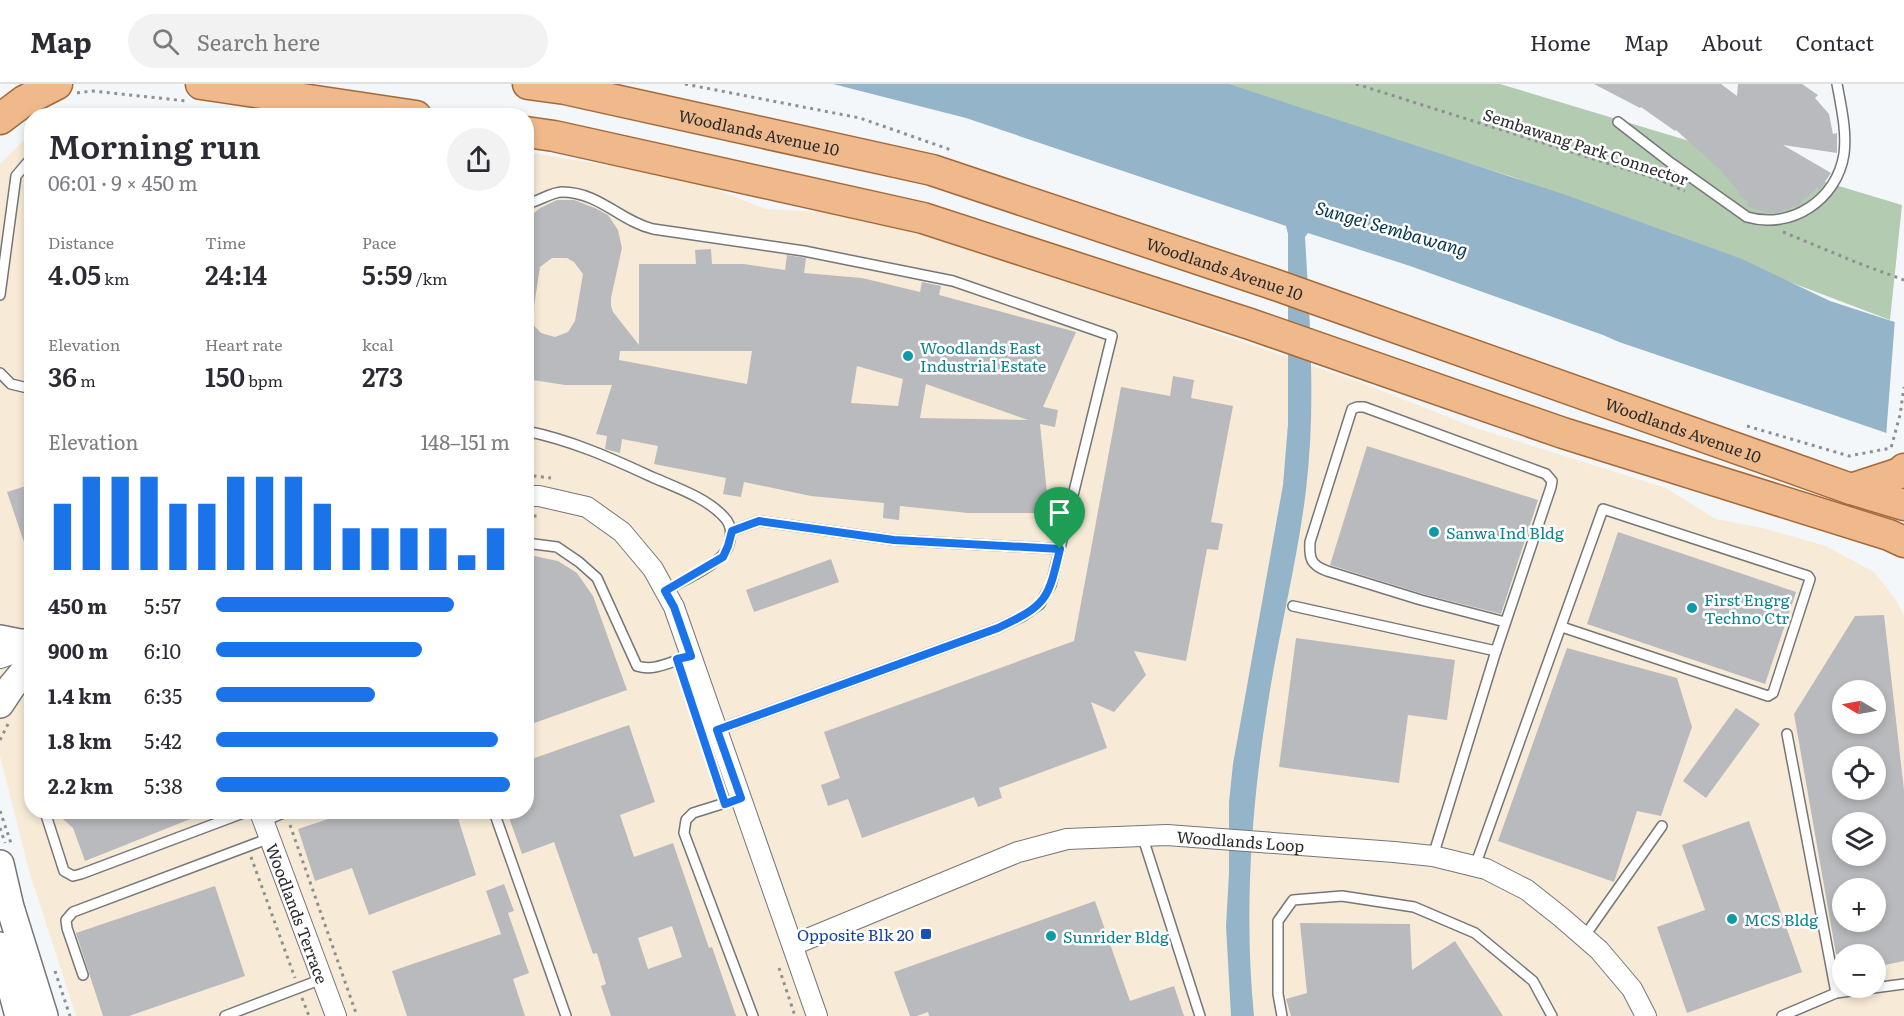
<!DOCTYPE html>
<meta charset="utf-8">
<style>
:root{--surface:#fff;--page:#f2f2f3;--text:#2b2b33;--muted:#7c7c81;--line:#e1e1e2;--accent:#1a73e8}
body{margin:0;font-family:Literata,serif;background:var(--page);color:var(--text);height:100vh;display:flex;flex-direction:column;font-size:22px;white-space:nowrap}
*{box-sizing:border-box;margin:0}
p{font-size:20px;color:var(--muted)}
.icon{flex:none;width:33px;height:33px;fill:none;stroke:currentColor;stroke-width:2;stroke-linecap:round;stroke-linejoin:round}
.map{position:relative;flex:1;overflow:hidden}
.sheet{position:absolute;left:24px;top:24px;width:510px;height:711px;display:flex;flex-direction:column;background:var(--surface);border-radius:24px;box-shadow:0 3px 9px #0003}
.sheet>*{flex:none}
.needle{width:39px;rotate:280deg}
.buttons{position:absolute;left:1832px;top:596px;display:grid;gap:12px}
.buttons a{display:grid;place-items:center;width:54px;height:54px;border-radius:50%;background:var(--surface);box-shadow:0 3px 9px #0003;font-size:30px}
.pin{position:absolute;display:grid;place-items:center;width:51px;height:51px;color:#fff;margin:-62px -26px;border-radius:50% 50% 50% 0;rotate:-45deg;box-shadow:0 0 6px #0007}
.pin .icon{rotate:45deg}
.round{display:grid;place-items:center;flex:none;width:63px;height:63px;border-radius:32px;background:var(--page)}
.overview{display:flex;align-items:center;justify-content:space-between;height:102px;padding:0 24px}
h1{font-size:33px;font-weight:600;line-height:45px}
.stats{display:grid;grid-template-columns:repeat(3,1fr);gap:9px;height:102px;padding:6px 24px}
.stats div{display:grid;align-content:center}
.stats b{font-size:26px;font-weight:600}
.stats small{font-size:16px;font-weight:400}
.stats p{font-size:16px}
.chart{height:168px;padding:12px 24px}
.chart p{display:flex;justify-content:space-between}
.chart svg{width:100%;height:108px;margin-top:6px;stroke:var(--accent);stroke-width:6}
ul{padding:0 24px;list-style:none;font-size:20px}
li{display:grid;grid-template-columns:96px 72px 1fr;align-items:center;height:45px}
li i{height:15px;border-radius:8px;background:var(--accent)}
header{display:flex;align-items:center;gap:36px;box-sizing:border-box;height:84px;padding:0 30px;background:var(--surface);border-bottom:2px solid var(--line)}
header strong{font-size:28px}
nav{display:flex;gap:33px;margin-inline-start:auto;font-size:21px}
.search{width:420px;height:54px;background:var(--page);display:flex;align-items:center;gap:15px;box-sizing:border-box;padding:0 21px;border-radius:33px;color:var(--muted);font-size:22px}
.map>svg:first-child{display:block}
.industrial{fill:#f7ebd7;fill-rule:evenodd}
.green{fill:#b3ccb1}
.water{fill:#94b5c9}
.pier{fill:#f4f7f9}
.building{fill:#b8babd;fill-rule:evenodd}
.lines{fill:none;stroke-linecap:round;stroke-linejoin:round}
.service-casing{stroke:#747678;stroke-width:12}
.minor-casing{stroke:#747678;stroke-width:22}
.secondary-casing{stroke:#747678;stroke-width:30}
.primary-casing{stroke:#a46939;stroke-width:33}
.path{stroke:#8e9091;stroke-width:3;stroke-dasharray:3 4.5;stroke-linecap:butt}
.service{stroke:#fff;stroke-width:9}
.minor{stroke:#fff;stroke-width:20}
.secondary{stroke:#fff;stroke-width:27}
.primary{stroke:#efb98c;stroke-width:30}
.route-casing{stroke:#fff;stroke-width:12}
.route{stroke:#1a73e8;stroke-width:8}
.culture-dot{fill:#0f9aa8;stroke:#fff;stroke-width:2}
.transit-dot{fill:#1a4fb4;stroke:#fff;stroke-width:2}
.labels{text-anchor:middle;dominant-baseline:central;stroke-width:5;stroke-linejoin:round;paint-order:stroke}
.street-label{font-size:16px;fill:#2a2b2c;stroke:#fff}
.culture-label{font-size:16px;fill:#0d838f;stroke:#fff;text-anchor:start}
.transit-label{font-size:16px;fill:#164399;stroke:#fff;text-anchor:end}
.water-label{font-size:18px;font-style:italic;fill:#043449;stroke:#fff}
</style>
<header>
<strong>Map</strong>
<div class="search"><svg class="icon" aria-label="search" viewBox="0 0 24 24"><circle cx="10" cy="10" r="6"/><path d="M15 15l6 6"/></svg>Search here</div>
<nav><a>Home</a><a>Map</a><a>About</a><a>Contact</a></nav>
</header>
<div class="map">
<svg width="1904" height="932" viewBox="0 0 1904 932">
<rect width="100%" height="100%" fill="#f4f7f9"/>
<g class="industrial">
<path d="M 242,25 L 296,31 L 116,31 Z"/>
<path d="M 31,49 L 32,728 L 526,728 L 527,68 L 689,95 L 766,125 L 853,130 L 939,154 L 1357,297 L 1476,344 L 1666,404 L 1716,435 L 1763,444 L 1826,462 L 1874,488 L 1897,517 L 1904,532 L 1904,932 L 76,932 L 29,787 L 0,672 L 0,80 ZM 1842,606 L 1875,606 L 1875,639 L 1842,639 ZM 1842,672 L 1875,672 L 1875,705 L 1842,705 ZM 1842,738 L 1875,738 L 1875,771 L 1842,771 ZM 1842,804 L 1875,804 L 1875,837 L 1842,837 ZM 1842,870 L 1875,870 L 1875,903 L 1842,903 Z"/>
</g>
<path class="green" d="M 1216,0 L 1500,0 L 1902,121 L 1890,236 L 1513,93 Z"/>
<path class="water" d="M 833,0 L 1229,0 L 1566,111 L 1742,175 L 1830,217 L 1904,241 L 1904,355 L 1619,258 L 1603,251 L 1410,182 L 1308,149 L 1305,153 C 1310,238 1316,322 1306,406 C 1297,480 1278,552 1267,625 C 1251,725 1244,831 1254,932 L 1231,932 L 1226,842 L 1229,789 L 1229,718 L 1233,680 L 1283,401 L 1288,340 L 1288,150 L 1286,142 L 966,34 Z"/>
<path class="pier" d="M 1895,235 L 1904,237 L 1904,358 L 1886,353 Z"/>
<g class="building">
<path d="M 1594,0 L 1721,0 L 1737,12 L 1738,0 L 1802,0 L 1818,11 L 1815,14 L 1829,30 L 1833,50 L 1837,49 L 1837,69 L 1783,61 L 1831,89 L 1820,105 L 1817,103 L 1809,112 L 1801,117 L 1802,120 L 1779,128 L 1769,129 L 1747,122 L 1748,117 L 1738,111 L 1740,109 L 1718,84 L 1676,46 L 1675,47 L 1641,23 L 1640,24 Z"/>
<path d="M 557,116 L 574,116 L 595,124 L 608,131 L 618,146 L 622,164 L 611,214 L 611,222 L 613,228 L 639,261 L 639,180 L 696,180 L 695,166 L 711,165 L 712,180 L 744,180 L 785,186 L 787,171 L 806,174 L 804,189 L 862,194 L 920,208 L 922,198 L 941,202 L 939,211 L 1076,248 L 1043,323 L 1058,326 L 1055,343 L 1040,340 L 1049,429 L 968,429 L 900,422 L 899,436 L 883,434 L 884,419 L 811,412 L 744,398 L 741,413 L 723,410 L 726,394 L 654,380 L 658,362 L 622,355 L 620,369 L 605,365 L 607,352 L 596,350 L 612,301 L 565,301 L 526,295 L 526,233 L 541,249 L 555,253 L 568,248 L 575,237 L 583,190 L 574,178 L 567,174 L 552,174 L 540,183 L 534,222 L 526,221 L 526,136 L 540,124 ZM 620,267 L 752,267 L 747,300 L 619,276 ZM 857,282 L 903,295 L 898,322 L 851,319 ZM 926,300 L 1028,336 L 920,334 Z"/>
<path d="M 1173,292 L 1194,296 L 1191,314 L 1233,322 L 1211,438 L 1223,440 L 1218,466 L 1207,465 L 1186,577 L 1134,567 L 1146,591 L 1114,628 L 1091,618 L 1107,664 L 999,704 L 1002,714 L 978,723 L 974,713 L 862,754 L 848,715 L 828,722 L 821,701 L 840,694 L 824,648 L 1074,557 L 1121,303 L 1170,312 Z"/>
<path d="M 1367,362 L 1538,416 L 1501,530 L 1423,510 L 1330,481 Z"/>
<path d="M 32,400 L 32,472 L 29,473 L 7,408 Z"/>
<path d="M 1618,448 L 1796,508 L 1765,600 L 1587,540 Z"/>
<path d="M 534,472 L 558,477 L 577,489 L 593,512 L 627,606 L 526,642 L 526,473 Z"/>
<path d="M 831,475 L 839,498 L 754,528 L 746,506 Z"/>
<path d="M 1884,531 L 1904,706 L 1904,877 L 1875,883 L 1875,870 L 1836,870 L 1794,630 L 1855,532 ZM 1842,606 L 1875,606 L 1875,639 L 1842,639 ZM 1842,672 L 1875,672 L 1875,705 L 1842,705 ZM 1842,738 L 1875,738 L 1875,771 L 1842,771 ZM 1842,804 L 1875,804 L 1875,837 L 1842,837 Z"/>
<path d="M 1296,554 L 1455,576 L 1447,636 L 1408,631 L 1399,699 L 1279,683 Z"/>
<path d="M 1567,564 L 1677,594 L 1692,643 L 1661,732 L 1637,727 L 1614,798 L 1498,757 Z"/>
<path d="M 1736,624 L 1760,640 L 1706,714 L 1683,697 Z"/>
<path d="M 629,641 L 655,718 L 620,731 L 634,773 L 673,759 L 709,864 L 712,863 L 736,932 L 611,932 L 601,902 L 606,900 L 597,869 L 593,870 L 554,758 L 522,770 L 507,728 L 526,728 L 526,677 ZM 672,842 L 682,873 L 648,885 L 638,854 Z"/>
<path d="M 55,728 L 208,728 L 85,777 L 73,744 Z"/>
<path d="M 332,728 L 456,728 L 476,791 L 369,831 L 352,784 L 315,797 L 298,745 L 334,733 Z"/>
<path d="M 1749,737 L 1802,888 L 1687,929 L 1657,843 L 1705,826 L 1682,761 Z"/>
<path d="M 504,800 L 514,827 L 508,829 L 529,889 L 513,895 L 525,932 L 407,932 L 392,887 L 501,850 L 486,807 Z"/>
<path d="M 215,802 L 245,892 L 129,932 L 103,932 L 76,849 Z"/>
<path d="M 1095,817 L 1130,917 L 1174,902 L 1184,932 L 929,932 L 928,928 L 917,932 L 910,932 L 894,888 Z"/>
<path d="M 1300,839 L 1410,840 L 1412,886 L 1455,857 L 1503,932 L 1291,932 L 1286,915 L 1307,909 Z"/>
</g>
<g class="lines">
<g class="service-casing">
<g id="service">
<path d="M 1618,38 L 1671,79 L 1747,133 C 1791,146 1837,116 1844,70 C 1847,47 1841,22 1837,0"/>
<path d="M 526,120 C 538,118 551,108 562,108 C 599,108 620,137 653,145 L 804,167 L 953,197 L 1112,252 L 1051,501 L 1040,520 L 1023,532 L 998,544 L 717,646"/>
<path d="M 0,211 L 16,92 L 32,73"/>
<path d="M 0,289 L 11,300 L 32,305"/>
<path d="M 526,347 C 571,356 611,374 652,393 C 675,403 707,414 724,433 C 732,441 732,452 728,463 C 722,480 681,497 665,507"/>
<path d="M 732,447 L 759,437 L 894,456 L 1060,465"/>
<path d="M 526,459 L 557,463 L 579,478 L 597,494 L 637,582 C 656,588 673,576 691,572"/>
<path d="M 1293,522 L 1496,567"/>
<path d="M 1787,650 L 1836,909"/>
<path d="M 32,679 L 32,684"/>
<path d="M 741,714 L 693,729 L 686,736 L 684,749 L 753,932"/>
<path d="M 45,728 L 64,787 L 73,792 L 81,790 L 246,728"/>
<path d="M 494,728 L 566,932"/>
<path d="M 264,737 L 286,728"/>
<path d="M 1142,751 L 1200,932"/>
<path d="M 1433,772 L 1496,567 L 1551,403 L 1552,397 L 1546,390 L 1364,323 L 1357,323 L 1352,325 L 1310,458 C 1309,475 1311,481 1327,487 L 1421,516 L 1505,538"/>
<path d="M 1475,782 L 1603,425 L 1808,492 L 1810,495 L 1773,609 L 1768,612 L 1562,543"/>
<path d="M 1584,853 L 1662,742"/>
<path d="M 83,891 L 67,844 L 66,836 L 73,828 L 270,754"/>
<path d="M 225,932 L 322,895"/>
<path d="M 1282,932 L 1278,910 L 1278,837 L 1293,816 L 1342,812 L 1414,823 L 1475,849 L 1533,897 L 1552,932"/>
<path d="M 1782,932 L 1836,909 L 1904,900"/>
</g>
</g>
<g class="minor-casing">
<g id="minor">
<path d="M 526,412 L 539,412 L 587,423 L 622,448 L 653,485 L 674,523 L 817,932"/>
<path d="M 0,574 L 32,563"/>
<path id="s1" d="M 260,728 L 336,932"/>
<path id="s2" d="M 793,861 L 1018,768 L 1067,755 L 1167,751 L 1394,768 L 1433,772 L 1486,785 L 1527,806 L 1561,833 L 1599,866 L 1632,905 L 1646,932"/>
</g>
</g>
<g class="secondary-casing">
<g id="secondary">
<path d="M 0,555 L 20,559 L 32,559"/>
<path d="M 0,620 L 12,602 L 32,578"/>
<path d="M 0,780 L 10,823 L 44,932"/>
<path d="M 0,862 L 19,932"/>
</g>
</g>
<g class="primary-casing">
<g id="primary">
<path d="M 201,0 L 416,32"/>
<path id="s3" d="M 528,0 L 565,5 L 932,86 L 1273,200 L 1851,405 L 1904,421"/>
<path d="M 0,35 L 24,17 L 57,0"/>
<path d="M 526,48 L 554,52 L 923,134 L 1250,240 L 1563,349 L 1889,451 L 1904,458"/>
<path d="M 1851,405 L 1900,389 L 1904,385"/>
</g>
</g>
<g class="path">
<path d="M 685,0 L 860,34 L 951,66"/>
<path d="M 1356,0 L 1657,95 L 1685,107"/>
<path d="M 77,9 L 92,7 L 187,17"/>
<path d="M 1783,148 L 1858,179 L 1904,196"/>
<path d="M 1747,342 L 1849,372 L 1891,364 L 1900,331 L 1904,303"/>
<path d="M 526,391 L 551,394"/>
<path d="M 526,432 L 540,432"/>
<path d="M 0,656 L 8,640"/>
<path d="M 0,727 L 12,762"/>
<path d="M 290,741 L 357,932"/>
<path d="M 0,744 L 5,759"/>
<path d="M 251,773 L 295,894"/>
<path d="M 779,884 L 795,932"/>
<path d="M 55,887 L 70,932"/>
<path d="M 302,914 L 309,932"/>
</g>
<use href="#service" class="service"/>
<use href="#minor" class="minor"/>
<use href="#secondary" class="secondary"/>
<use href="#primary" class="primary"/>
</g>
<g class="lines">
<g class="route-casing">
<path id="route" d="M 759,437 L 894,456 L 1060,465 C 1048,516 1047,521 998,544 L 717,646 L 741,714 L 725,720 L 677,575 L 691,572 L 674,523 L 665,507 L 723,473 L 728,462 L 732,447 Z"/>
</g>
<use href="#route" class="route"/>
</g>
<g class="culture-dot">
<circle cx="908" cy="272" r="6"/>
<circle cx="1434" cy="448" r="6"/>
<circle cx="1692" cy="524" r="6"/>
<circle cx="1732" cy="835" r="6"/>
<circle cx="1051" cy="852" r="6"/>
</g>
<rect class="transit-dot" x="920" y="844" width="12" height="12" rx="3"/>
<g class="labels">
<g class="street-label">
<text stroke="none"><textPath href="#s3" startOffset="236">Woodlands Avenue 10</textPath></text>
<text transform="translate(1586 62) rotate(18)">Sembawang Park Connector</text>
<text stroke="none"><textPath href="#s3" startOffset="722">Woodlands Avenue 10</textPath></text>
<text stroke="none"><textPath href="#s3" startOffset="1208">Woodlands Avenue 10</textPath></text>
<text stroke="none"><textPath href="#s2" startOffset="468">Woodlands Loop</textPath></text>
<text stroke="none"><textPath href="#s1" startOffset="108">Woodlands Terrace</textPath></text>
</g>
<g class="culture-label">
<text x="920" y="263">Woodlands East<tspan x="920" dy="18">Industrial Estate</tspan></text>
<text x="1446" y="448">Sanwa Ind Bldg</text>
<text x="1704" y="515">First Engrg<tspan x="1704" dy="18">Techno Ctr</tspan></text>
<text x="1744" y="835">MCS Bldg</text>
<text x="1063" y="852">Sunrider Bldg</text>
</g>
<g class="transit-label">
<text x="914" y="850">Opposite Blk 20</text>
</g>
<g class="water-label">
<text transform="translate(1392 144) rotate(16)">Sungei Sembawang</text>
</g>
</g>
</svg>
<div class="buttons">
<a><svg class="needle" viewBox="-14 -14 28 28"><path d="M0-13l5 13h-10z" fill="#e53935"/><path d="M0 13l5-13h-10z" fill="#7c7c81"/></svg></a>
<a><svg class="icon" aria-label="locate" viewBox="0 0 24 24"><circle cx="12" cy="12" r="6"/><path d="M12 2v4M12 18v4M2 12h4M18 12h4"/></svg></a>
<a><svg class="icon" aria-label="layers" viewBox="0 0 24 24"><path d="M12 4l9 5-9 5-9-5zM3 14l9 5 9-5"/></svg></a>
<a>+</a>
<a>−</a>
</div>
<div class="pin" style="left:1060px;top:465px;background:#1e9e55"><svg class="icon" aria-label="arrive" viewBox="0 0 24 24"><path d="M6 21V4h12l-3 4 3 4H6"/></svg></div>
<section class="sheet">
<div class="overview"><div><h1>Morning run</h1><p>06:01 · 9 × 450 m</p></div><a class="round"><svg class="icon" aria-label="share" viewBox="0 0 24 24"><path d="M12 15V3M7 8l5-5 5 5M5 13v7h14v-7"/></svg></a></div>
<div class="stats">
<div><p>Distance</p><b>4.05<small> km</small></b></div>
<div><p>Time</p><b>24:14</b></div>
<div><p>Pace</p><b>5:59<small> /km</small></b></div>
</div>
<div class="stats">
<div><p>Elevation</p><b>36<small> m</small></b></div>
<div><p>Heart rate</p><b>150<small> bpm</small></b></div>
<div><p>kcal</p><b>273</b></div>
</div>
<div class="chart"><p><span>Elevation</span>148–151 m</p>
<svg viewBox="0 0 160 44" preserveAspectRatio="none"><path d="M5 44V17M15 44V6M25 44V6M35 44V6M45 44V17M55 44V17M65 44V6M75 44V6M85 44V6M95 44V17M105 44V27M115 44V27M125 44V27M135 44V27M145 44V38M155 44V27"/></svg>
</div>
<ul>
<li><b>450 m</b>5:57<i style="width:81%"></i></li>
<li><b>900 m</b>6:10<i style="width:70%"></i></li>
<li><b>1.4 km</b>6:35<i style="width:54%"></i></li>
<li><b>1.8 km</b>5:42<i style="width:96%"></i></li>
<li><b>2.2 km</b>5:38<i style="width:100%"></i></li>
</ul>
</section>
</div>
